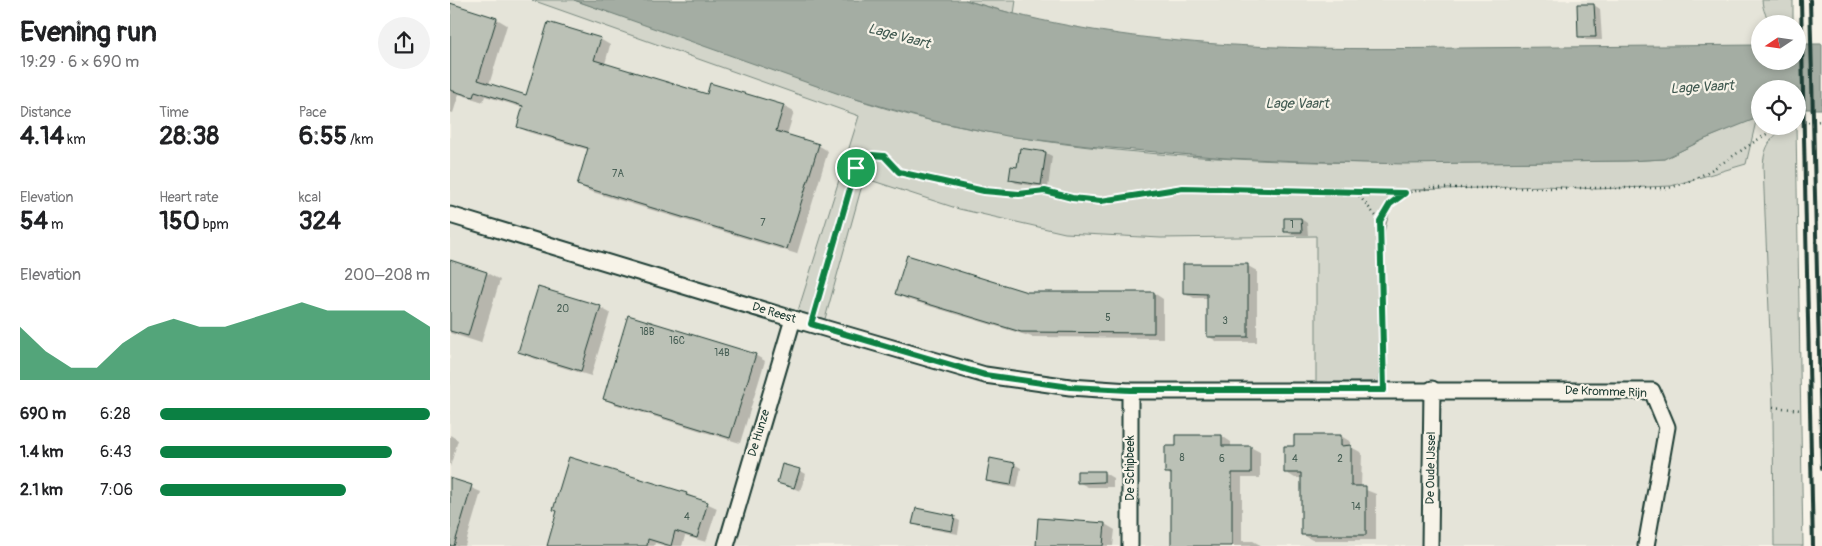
<!DOCTYPE html>
<meta charset="utf-8">
<style>
:root{--surface:#fff;--page:#f2f2f2;--text:#202124;--muted:#757577;--accent:#0b8043}
body{margin:0;font-family:Pangolin,sans-serif;background:var(--page);color:var(--text);height:100vh;display:flex;flex-direction:column;font-size:19px;white-space:nowrap}
*{box-sizing:border-box;margin:0}
p{font-size:16px;color:var(--muted)}
.icon{flex:none;width:28px;height:28px;fill:none;stroke:currentColor;stroke-width:2;stroke-linecap:round;stroke-linejoin:round}
.map{position:relative;flex:1;overflow:hidden}
.sheet{display:flex;flex-direction:column;background:var(--surface);width:450px}
.sheet>*{flex:none}
.needle{width:32px;rotate:257deg}
.controls{position:absolute;left:1301px;top:15px;display:grid;gap:10px}
.controls a{display:grid;place-items:center;width:55px;height:55px;border-radius:50%;background:var(--surface);box-shadow:0 2px 8px #0003;font-size:25px}
.pin{position:absolute;display:grid;place-items:center;width:42px;height:42px;color:#fff;margin:-21px;border:2px solid #fff;border-radius:50%;box-shadow:0 1px 5px #0007}
.round{display:grid;place-items:center;flex:none;width:52px;height:52px;border-radius:26px;background:var(--page)}
.headline{display:flex;align-items:center;justify-content:space-between;height:85px;padding:0 20px}
h1{font-size:28px;font-weight:700;line-height:38px}
.stats{display:grid;grid-template-columns:repeat(3,1fr);gap:8px;height:85px;padding:5px 20px}
.stats div{display:grid;align-content:center}
.stats b{font-size:25px;font-weight:700}
.stats small{font-size:14px;font-weight:400}
.stats p{font-size:14px}
.chart{height:140px;padding:10px 20px}
.chart p{display:flex;justify-content:space-between}
.chart svg{width:100%;height:90px;margin-top:5px;fill:var(--accent);opacity:.7}
ul{padding:0 20px;list-style:none;font-size:16px}
li{display:grid;grid-template-columns:80px 60px 1fr;align-items:center;height:38px}
li i{height:12px;border-radius:6px;background:var(--accent)}
main{display:flex;flex:1;min-height:0}
.map>svg:first-child{display:block}
.built{fill:#e5e4d9}
.green{fill:#d3d5ca;stroke:#79897f}
.water{fill:#a4ada3;stroke:#6f8077}
.shadow{fill:#0003}
.building{fill:#bbc1b6;stroke:#1f3d34}
.lines{fill:none;stroke-linecap:round;stroke-linejoin:round}
.minor-casing{stroke:#1f3d34;stroke-width:19}
.path{stroke:#1f3d34;stroke-width:2.5;stroke-dasharray:1 4;stroke-linecap:butt}
.minor{stroke:#f7f3e8;stroke-width:15}
.rail{stroke:#1f3d34;stroke-width:4}
.route-casing{stroke:#fff;stroke-width:10}
.route{stroke:#0b8043;stroke-width:6}
.labels{text-anchor:middle;dominant-baseline:central;stroke-width:4.5;stroke-linejoin:round;paint-order:stroke}
.number-label{font-size:10px;fill:#465e54}
.street-label{font-size:12px;fill:#1f3d34;stroke:#f7f3e8}
.water-label{font-size:14px;font-style:italic;fill:#405950;stroke:#f7f3e8}
</style>
<main>
<section class="sheet">
<div class="headline"><div><h1>Evening run</h1><p>19:29 · 6 × 690 m</p></div><a class="round"><svg class="icon" aria-label="share" viewBox="0 0 24 24"><path d="M12 15V3M7 8l5-5 5 5M5 13v7h14v-7"/></svg></a></div>
<div class="stats">
<div><p>Distance</p><b>4.14<small> km</small></b></div>
<div><p>Time</p><b>28:38</b></div>
<div><p>Pace</p><b>6:55<small> /km</small></b></div>
</div>
<div class="stats">
<div><p>Elevation</p><b>54<small> m</small></b></div>
<div><p>Heart rate</p><b>150<small> bpm</small></b></div>
<div><p>kcal</p><b>324</b></div>
</div>
<div class="chart"><p><span>Elevation</span>200–208 m</p>
<svg viewBox="0 0 160 44" preserveAspectRatio="none"><path d="M0 44V18L10 30L20 38L30 38L40 26L50 18L60 14L70 18L80 18L90 14L100 10L110 6L120 10L130 10L140 10L150 10L160 18V44z"/></svg>
</div>
<ul>
<li><b>690 m</b>6:28<i style="width:100%"></i></li>
<li><b>1.4 km</b>6:43<i style="width:86%"></i></li>
<li><b>2.1 km</b>7:06<i style="width:69%"></i></li>
</ul>
</section>
<div class="map">
<svg width="1372" height="546" viewBox="0 0 1372 546">
<rect width="100%" height="100%" fill="#f7f3e8"/>
<filter id="ink" filterUnits="userSpaceOnUse"><feTurbulence type="fractalNoise" baseFrequency=".02" numOctaves="2"/><feDisplacementMap in="SourceGraphic" scale="10" xChannelSelector="R" yChannelSelector="G"/><feConvolveMatrix kernelMatrix="1 2 1 2 8 2 1 2 1" color-interpolation-filters="sRGB"/></filter>
<g filter="url(#ink)">
<path class="built" d="M 0,0 L 1312,0 L 1313,9 L 1320,20 L 1325,24 L 1310,24 L 1310,126 L 1344,126 L 1325,134 L 1317,144 L 1313,166 L 1323,407 L 1324,546 L 0,546 Z"/>
<g class="green">
<path d="M 82,0 L 124,0 C 185,21 247,42 308,64 C 365,85 423,107 483,121 C 710,171 946,164 1177,161 L 1214,159 L 1255,139 L 1307,117 L 1296,164 L 1221,186 L 1146,189 L 1096,186 L 961,190 L 942,202 L 934,232 L 929,382 L 866,383 L 866,236 L 711,238 L 615,233 L 509,209 L 414,178 L 375,319 L 348,311 L 409,116 Z"/>
<path d="M 515,0 L 566,0 L 564,14 Z"/>
<path d="M 1312,0 L 1343,0 L 1343,24 C 1324,24 1314,22 1312,0 Z"/>
<path d="M 1346,126 L 1353,546 L 1324,546 L 1323,407 L 1313,166 C 1314,145 1324,129 1346,126 Z"/>
</g>
<path class="water" d="M 124,0 L 515,0 C 675,50 843,50 1009,48 C 1109,47 1210,46 1310,45 L 1310,61 L 1348,61 L 1348,44 L 1372,44 L 1372,109 L 1348,109 L 1348,89 L 1310,89 L 1310,117 L 1255,139 L 1214,159 L 1177,161 L 954,164 L 850,161 L 776,158 L 637,146 L 557,136 L 479,120 L 392,95 Z"/>
<g class="shadow">
<path d="M 0,5 L 47,19 L 57,25 L 39,85 L 77,96 L 150,39 L 160,45 L 155,64 L 258,96 L 333,106 L 344,112 L 337,135 L 368,145 L 378,151 L 347,254 L 139,191 L 129,185 L 139,150 L 78,132 L 68,126 L 74,108 L 35,96 L 33,102 L 9,94 L 3,113 L 0,112 Z"/>
<path d="M 1144,5 L 1150,9 L 1152,40 L 1136,40 L 1130,36 L 1129,6 Z"/>
<path d="M 571,149 L 596,153 L 602,156 L 598,188 L 566,183 L 560,179 L 568,169 Z"/>
<path d="M 851,219 L 857,223 L 858,235 L 842,235 L 835,231 Z"/>
<path d="M 0,261 L 37,273 L 50,280 L 31,343 L 0,333 Z"/>
<path d="M 798,266 L 807,271 L 807,342 L 768,342 L 758,336 L 758,298 L 744,298 L 735,293 Z"/>
<path d="M 89,289 L 151,308 L 160,313 L 141,376 L 79,357 L 70,351 Z"/>
<path d="M 446,293 L 704,293 L 713,299 L 713,338 L 582,337 L 456,299 Z"/>
<path d="M 305,355 L 315,361 L 290,443 L 164,404 L 154,399 Z"/>
<path d="M 0,435 L 8,440 L 0,467 Z"/>
<path d="M 772,436 L 781,442 L 781,447 L 800,447 L 810,452 L 810,478 L 792,478 L 792,541 L 803,541 L 812,546 L 722,546 L 722,476 L 716,472 L 727,447 Z"/>
<path d="M 891,436 L 901,442 L 901,447 L 912,453 L 911,488 L 926,494 L 926,540 L 862,540 L 852,534 L 852,478 L 845,478 L 835,472 L 845,447 Z"/>
<path d="M 120,459 L 237,494 L 267,508 L 256,542 L 235,536 L 232,546 L 216,546 L 205,543 L 204,546 L 98,546 L 108,512 Z"/>
<path d="M 564,464 L 571,468 L 567,488 L 543,484 L 537,480 Z"/>
<path d="M 349,470 L 356,474 L 350,491 L 328,482 Z"/>
<path d="M 653,472 L 663,478 L 663,487 L 638,487 L 628,482 Z"/>
<path d="M 0,479 L 31,492 L 15,546 L 0,546 Z"/>
<path d="M 504,518 L 510,521 L 508,534 L 470,527 L 464,523 Z"/>
<path d="M 590,519 L 655,524 L 665,530 L 663,546 L 588,546 Z"/>
</g>
<g class="building">
<path d="M 0,3 L 47,18 L 28,80 L 76,95 L 98,22 L 151,38 L 144,60 L 257,94 L 260,83 L 334,105 L 326,131 L 369,144 L 337,249 L 127,185 L 138,148 L 67,127 L 73,106 L 25,91 L 23,97 L 0,90 Z"/>
<path d="M 1127,4 L 1144,4 L 1146,37 L 1128,37 Z"/>
<path d="M 570,148 L 596,152 L 591,185 L 559,180 L 561,166 L 567,167 Z"/>
<path d="M 834,218 L 851,218 L 852,232 L 834,232 Z"/>
<path d="M 457,255 L 577,292 L 704,292 L 704,333 L 571,332 L 445,294 Z"/>
<path d="M 0,260 L 37,272 L 18,336 L 0,331 Z"/>
<path d="M 733,264 L 798,264 L 798,337 L 757,337 L 757,294 L 733,293 Z"/>
<path d="M 88,287 L 151,306 L 131,371 L 68,352 Z"/>
<path d="M 178,315 L 306,354 L 280,438 L 153,399 Z"/>
<path d="M 726,435 L 772,435 L 772,446 L 801,446 L 801,473 L 782,473 L 782,546 L 721,546 L 721,473 L 715,473 L 715,446 L 726,446 Z"/>
<path d="M 844,435 L 891,435 L 891,446 L 901,445 L 901,486 L 916,486 L 916,535 L 851,535 L 851,473 L 834,473 L 834,446 L 844,446 Z"/>
<path d="M 119,457 L 237,493 L 236,495 L 258,502 L 247,538 L 225,531 L 221,546 L 198,539 L 197,546 L 97,546 L 107,511 L 103,510 Z"/>
<path d="M 540,458 L 565,463 L 561,485 L 536,481 Z"/>
<path d="M 332,464 L 350,469 L 344,488 L 327,483 Z"/>
<path d="M 627,471 L 654,471 L 654,482 L 627,483 Z"/>
<path d="M 0,478 L 22,485 L 4,546 L 0,546 Z"/>
<path d="M 466,508 L 505,516 L 502,531 L 462,524 Z"/>
<path d="M 588,518 L 655,523 L 653,546 L 586,546 Z"/>
</g>
<g class="lines">
<g class="minor-casing">
<g id="minor">
<path d="M 0,215 L 343,319 L 535,375 L 620,387 L 680,391 L 1202,391 L 1217,427 L 1196,546"/>
<path d="M 276,546 L 343,319"/>
<path d="M 680,546 L 680,391"/>
<path d="M 980,546 L 982,389"/>
</g>
</g>
<g class="path">
<path d="M 1348,123 L 1372,121"/>
<path d="M 906,192 L 930,221"/>
<path d="M 365,311 L 406,168 L 412,158 L 422,155 L 434,156 L 449,172 L 534,191 L 569,194 L 595,191 L 622,198 L 651,201 L 733,188 L 955,193"/>
<path d="M 933,378 L 930,221 C 945,195 952,194 980,188 L 1218,188 C 1257,180 1294,145 1331,126"/>
<path d="M 1323,407 L 1351,410"/>
</g>
<use href="#minor" class="minor"/>
<g class="rail">
<path d="M 1351,0 L 1363,546"/>
<path d="M 1360,0 L 1372,468"/>
</g>
</g>
</g>
<g class="lines" filter="url(#ink)">
<g class="route-casing">
<path id="route" d="M 422,155 L 434,156 L 449,172 L 534,191 L 569,194 L 595,191 L 622,198 L 651,201 L 733,188 L 955,193 L 940,204 L 930,221 L 934,390 L 680,390 L 620,387 L 535,375 L 361,324 L 406,168 L 412,158 Z"/>
</g>
<use href="#route" class="route"/>
</g>
<g class="labels">
<g class="number-label">
<text x="168" y="174">7A</text>
<text x="313" y="223">7</text>
<text x="842" y="225">1</text>
<text x="113" y="309">20</text>
<text x="658" y="318">5</text>
<text x="775" y="321">3</text>
<text x="197" y="332">18B</text>
<text x="227" y="341">16C</text>
<text x="272" y="353">14B</text>
<text x="732" y="458">8</text>
<text x="772" y="459">6</text>
<text x="845" y="459">4</text>
<text x="890" y="459">2</text>
<text x="906" y="507">14</text>
<text x="237" y="517">4</text>
</g>
<g class="street-label">
<text transform="translate(324 313) rotate(17)">De Reest</text>
<text transform="translate(1156 392) rotate(2)">De Kromme Rijn</text>
<text transform="translate(309 433) rotate(-73)">De Hunze</text>
<text transform="translate(680 468) rotate(-90)">De Schipbeek</text>
<text transform="translate(981 468) rotate(-89)">De Oude IJssel</text>
</g>
<g class="water-label">
<text transform="translate(449 36) rotate(15)">Lage Vaart</text>
<text transform="translate(1252 87) rotate(-3)">Lage Vaart</text>
<text x="847" y="103">Lage Vaart</text>
</g>
</g>
</svg>
<div class="controls">
<a><svg class="needle" viewBox="-14 -14 28 28"><path d="M0-13l5 13h-10z" fill="#e53935"/><path d="M0 13l5-13h-10z" fill="#757577"/></svg></a>
<a><svg class="icon" aria-label="locate" viewBox="0 0 24 24"><circle cx="12" cy="12" r="6"/><path d="M12 2v4M12 18v4M2 12h4M18 12h4"/></svg></a>
</div>
<div class="pin" style="left:406px;top:168px;background:#1e9e55"><svg class="icon" aria-label="arrive" viewBox="0 0 24 24"><path d="M6 21V4h12l-3 4 3 4H6"/></svg></div>
</div>
</main>
